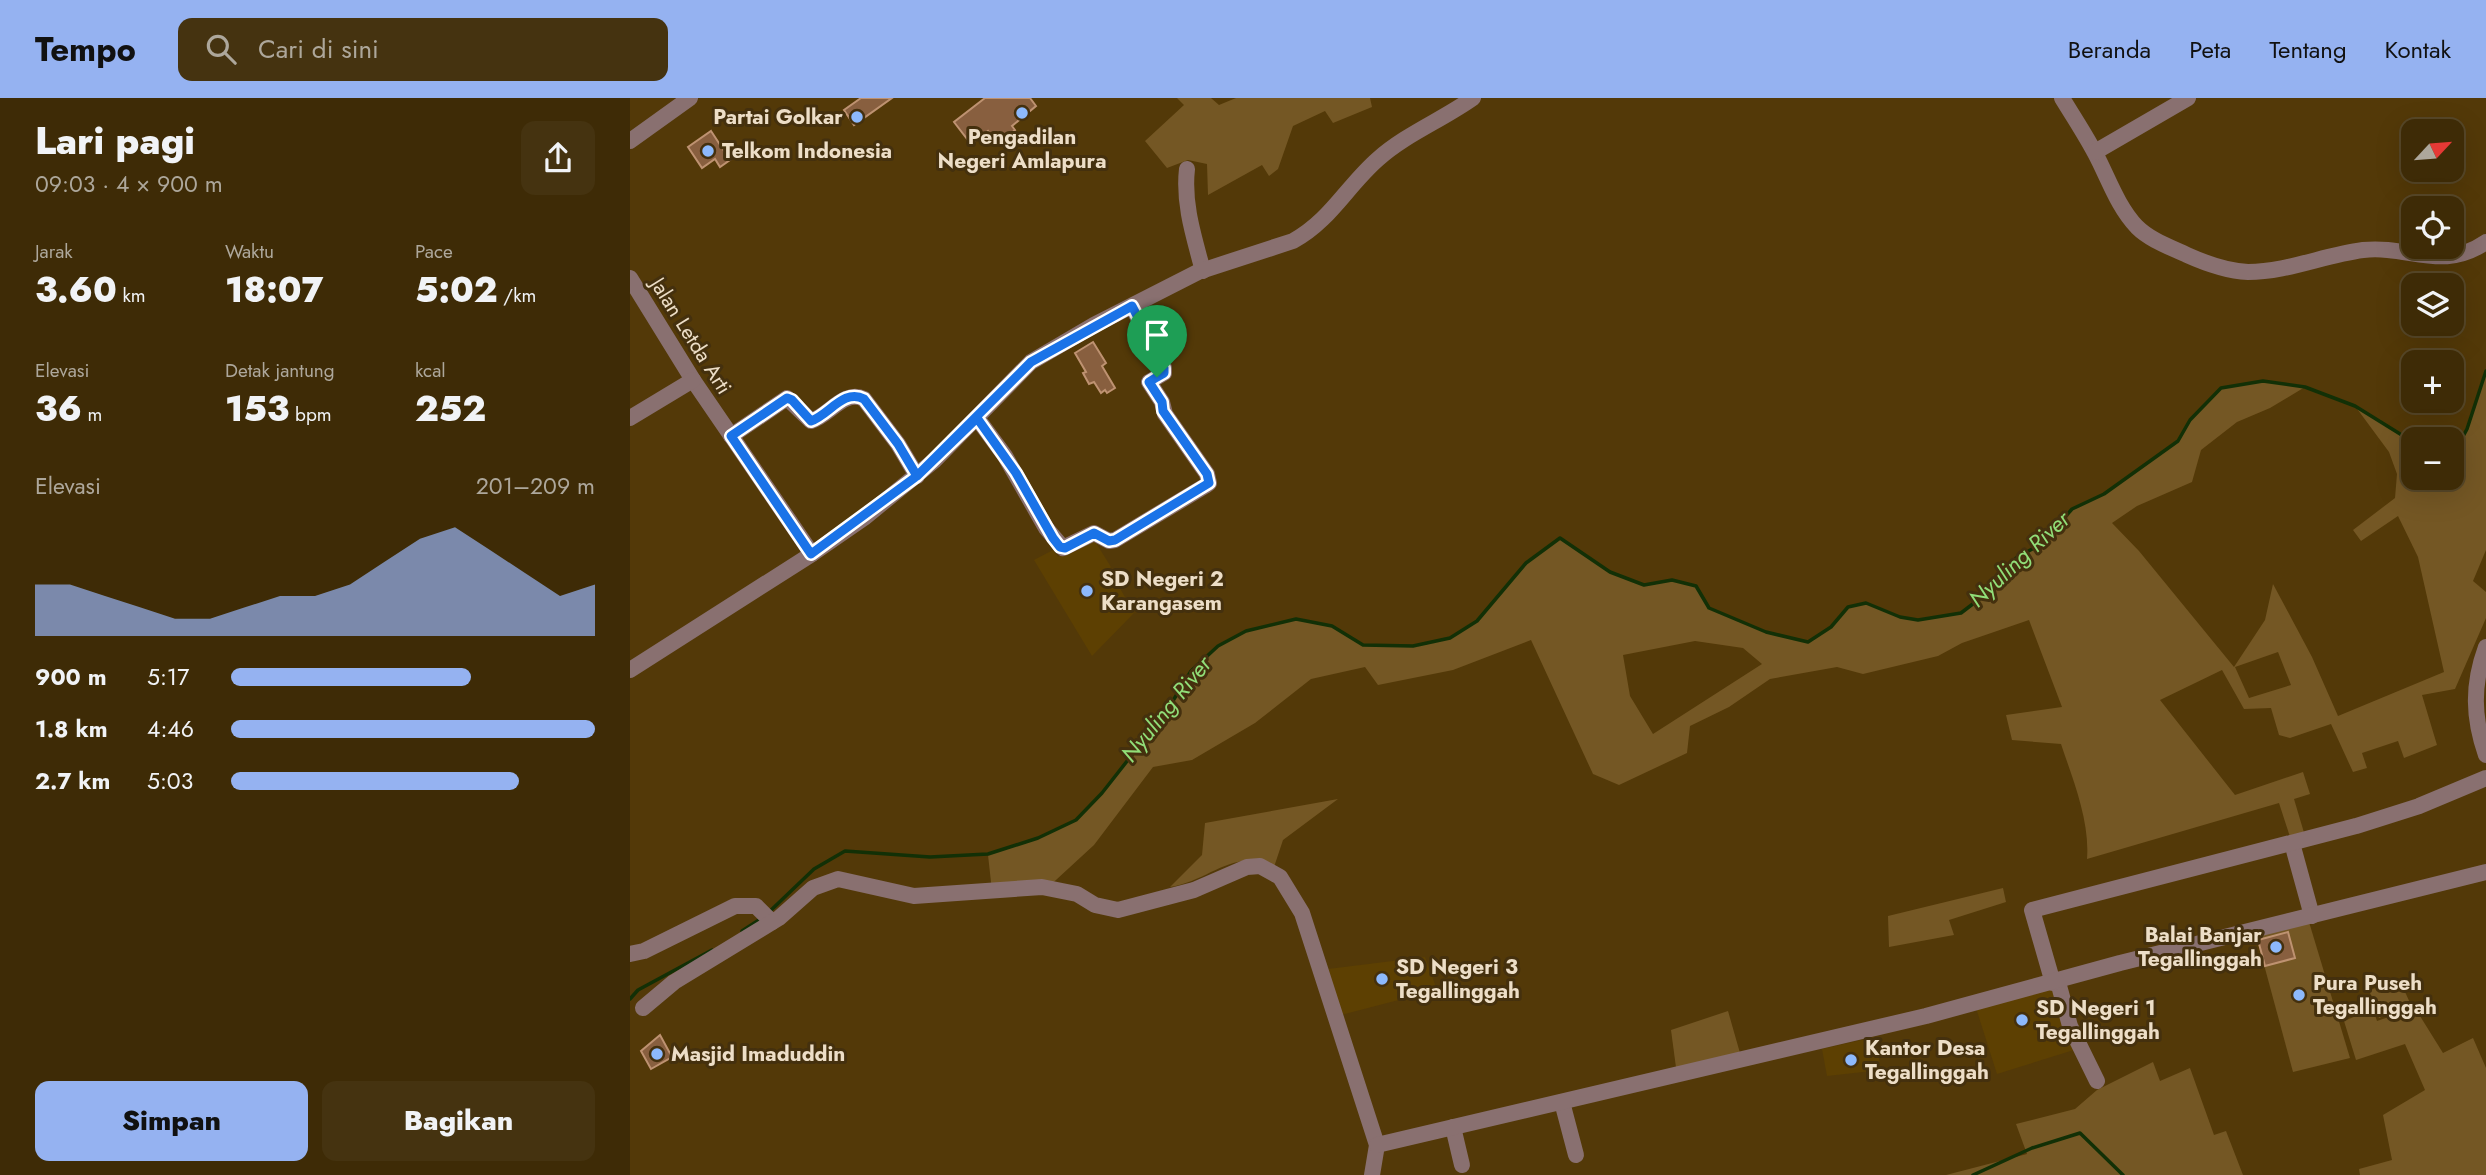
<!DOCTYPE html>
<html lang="id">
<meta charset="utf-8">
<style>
:root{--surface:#3e2b06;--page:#453310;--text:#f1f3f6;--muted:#ada79b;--line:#574728;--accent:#95b2f1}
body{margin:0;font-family:Jost,sans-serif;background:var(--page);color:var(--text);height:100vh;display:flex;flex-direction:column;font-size:26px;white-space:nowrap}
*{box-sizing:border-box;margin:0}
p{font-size:23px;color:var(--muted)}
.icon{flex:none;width:38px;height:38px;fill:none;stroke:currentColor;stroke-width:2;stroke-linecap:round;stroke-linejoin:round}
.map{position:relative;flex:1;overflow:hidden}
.panel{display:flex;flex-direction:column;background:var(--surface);width:630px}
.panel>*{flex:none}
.needle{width:46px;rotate:64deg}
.tools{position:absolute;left:1771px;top:21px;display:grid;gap:14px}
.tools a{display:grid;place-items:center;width:63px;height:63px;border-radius:14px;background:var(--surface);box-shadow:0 7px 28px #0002,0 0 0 2px var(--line);font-size:35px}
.pin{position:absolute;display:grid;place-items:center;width:60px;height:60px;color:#fff;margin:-72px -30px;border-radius:50% 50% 50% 0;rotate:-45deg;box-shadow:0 0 7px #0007}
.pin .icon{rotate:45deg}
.round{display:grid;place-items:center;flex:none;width:74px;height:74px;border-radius:14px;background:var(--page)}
.summary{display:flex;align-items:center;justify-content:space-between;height:119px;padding:0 35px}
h1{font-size:38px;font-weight:800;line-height:52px}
.figures{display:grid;grid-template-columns:repeat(3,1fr);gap:10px;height:119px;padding:7px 35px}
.figures div{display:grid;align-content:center}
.figures b{font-size:35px;font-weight:800}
.figures small{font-size:19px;font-weight:400}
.figures p{font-size:19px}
.chart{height:196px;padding:14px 35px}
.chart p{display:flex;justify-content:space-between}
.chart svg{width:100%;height:126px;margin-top:7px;fill:var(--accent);opacity:.7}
.primary-button{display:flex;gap:14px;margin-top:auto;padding:14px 35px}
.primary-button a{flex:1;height:80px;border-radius:14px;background:var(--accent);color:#111;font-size:28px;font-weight:800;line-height:80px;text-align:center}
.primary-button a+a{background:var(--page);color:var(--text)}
ul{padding:0 35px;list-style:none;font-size:23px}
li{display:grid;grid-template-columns:112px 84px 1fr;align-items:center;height:52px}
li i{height:18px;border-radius:9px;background:var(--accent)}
header{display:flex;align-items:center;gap:42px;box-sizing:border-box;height:98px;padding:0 35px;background:var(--accent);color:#111}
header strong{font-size:33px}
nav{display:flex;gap:38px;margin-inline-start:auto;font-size:24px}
.search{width:490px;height:63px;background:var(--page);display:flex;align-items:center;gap:18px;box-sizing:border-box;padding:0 24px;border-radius:14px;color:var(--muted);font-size:26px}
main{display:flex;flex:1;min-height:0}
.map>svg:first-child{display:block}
.built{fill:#5d4002}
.green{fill:#745724;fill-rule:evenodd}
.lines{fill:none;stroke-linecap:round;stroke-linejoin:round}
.stream{stroke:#123006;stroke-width:3.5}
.building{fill:#885f3f;stroke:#be9271;stroke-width:2}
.minor{stroke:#897070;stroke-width:16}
.route-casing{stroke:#fff;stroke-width:14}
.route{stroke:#1a73e8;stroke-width:9}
.poi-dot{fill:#8db9fc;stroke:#44300e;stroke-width:2.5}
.labels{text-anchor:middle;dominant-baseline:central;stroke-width:6;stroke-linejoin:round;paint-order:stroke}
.poi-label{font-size:21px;font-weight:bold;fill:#eddec7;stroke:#44300e;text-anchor:start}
.street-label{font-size:21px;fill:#eddec7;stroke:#44300e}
.water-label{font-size:23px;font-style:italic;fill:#91de78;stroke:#44300e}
</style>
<header>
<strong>Tempo</strong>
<div class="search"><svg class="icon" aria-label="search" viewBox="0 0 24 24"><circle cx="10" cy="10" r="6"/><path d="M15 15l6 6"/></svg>Cari di sini</div>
<nav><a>Beranda</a><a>Peta</a><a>Tentang</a><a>Kontak</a></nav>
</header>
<main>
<section class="panel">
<div class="summary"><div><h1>Lari pagi</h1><p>09:03 · 4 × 900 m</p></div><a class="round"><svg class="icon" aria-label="share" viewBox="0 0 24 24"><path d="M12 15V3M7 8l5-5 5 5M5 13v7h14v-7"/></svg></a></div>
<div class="figures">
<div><p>Jarak</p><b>3.60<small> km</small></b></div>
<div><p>Waktu</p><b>18:07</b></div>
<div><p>Pace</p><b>5:02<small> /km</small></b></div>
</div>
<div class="figures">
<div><p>Elevasi</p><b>36<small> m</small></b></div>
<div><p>Detak jantung</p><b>153<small> bpm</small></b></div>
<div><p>kcal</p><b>252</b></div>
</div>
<div class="chart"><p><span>Elevasi</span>201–209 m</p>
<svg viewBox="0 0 160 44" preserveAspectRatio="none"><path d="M0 44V26L10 26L20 30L30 34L40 38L50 38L60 34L70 30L80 30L90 26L100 18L110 10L120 6L130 14L140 22L150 30L160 26V44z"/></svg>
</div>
<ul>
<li><b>900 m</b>5:17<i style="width:66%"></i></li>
<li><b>1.8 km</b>4:46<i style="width:100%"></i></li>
<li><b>2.7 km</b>5:03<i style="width:79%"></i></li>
</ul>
<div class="primary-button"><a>Simpan</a><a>Bagikan</a></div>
</section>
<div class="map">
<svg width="1856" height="1077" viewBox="0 0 1856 1077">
<rect width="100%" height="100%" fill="#533908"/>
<g class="built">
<path d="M 461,437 L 481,469 L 479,471 L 504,515 L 462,558 L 404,462 L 423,452 L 428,459 Z"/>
<path d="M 795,859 L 807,892 L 711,917 L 698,871 Z"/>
<path d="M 1424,887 L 1447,951 L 1367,976 L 1346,910 Z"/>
<path d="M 1245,939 L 1251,972 L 1197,978 L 1192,951 Z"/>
</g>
<g class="green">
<path d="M 547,0 L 581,0 L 589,7 L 606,0 L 740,0 L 742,9 L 703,25 L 695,13 L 663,28 L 648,71 L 639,78 L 632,67 L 578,97 L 577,66 L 558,62 L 537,70 L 515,43 L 554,7 Z"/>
<path d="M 1856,273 L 1856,452 L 1843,483 L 1856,494 L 1856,520 L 1825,591 L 1792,597 L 1807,647 L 1774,660 L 1768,643 L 1732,655 L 1737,670 L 1723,674 L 1701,626 L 1660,640 L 1649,637 L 1641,610 L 1614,611 L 1592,572 L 1530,602 L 1605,697 L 1673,674 L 1680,696 L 1664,701 L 1675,738 L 1661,742 L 1649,705 L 1457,761 C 1460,723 1443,682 1431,646 L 1382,642 L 1376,617 L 1432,609 L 1399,522 L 1332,545 L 1308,558 L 1233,576 L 1207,569 L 1140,581 L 1099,609 L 1060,628 L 1057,655 L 989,687 L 963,676 L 901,542 L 823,572 L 748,587 L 735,569 L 681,581 L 625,625 L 562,662 L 523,669 L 464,747 L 414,793 L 362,793 L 358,757 L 408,740 L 446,722 L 472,695 L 538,611 L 561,573 L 588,548 L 616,533 L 666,521 L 702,528 L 733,547 L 783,548 L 820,540 L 847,523 L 896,465 L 930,440 L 980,474 L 1014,487 L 1042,482 L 1066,488 L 1079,510 L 1136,534 L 1177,544 L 1201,529 L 1218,509 L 1236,505 L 1270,519 L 1288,522 L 1330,515 L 1365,489 L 1386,460 L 1411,446 L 1442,411 L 1474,396 L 1548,343 L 1560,322 L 1591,290 L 1633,283 L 1675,289 L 1640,310 L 1607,324 L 1571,352 L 1562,384 L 1507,408 L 1482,425 L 1509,453 L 1604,569 L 1635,522 L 1643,486 L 1682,559 L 1708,618 L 1814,574 L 1788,459 L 1768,418 L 1731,443 L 1723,432 L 1765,400 L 1767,376 L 1759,354 L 1725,308 L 1783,344 L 1783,380 L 1822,380 L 1822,359 L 1837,331 ZM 1065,543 L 1113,550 L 1132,566 L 1023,636 L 1000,598 L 993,557 ZM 1648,554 L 1661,587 L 1619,600 L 1605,569 Z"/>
<path d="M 708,701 L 653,742 L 644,769 C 603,749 580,783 540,789 L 572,757 L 575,725 Z"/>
<path d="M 1373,790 L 1376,804 L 1319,822 L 1324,837 L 1259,849 L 1258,818 Z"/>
<path d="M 1679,824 L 1720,960 L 1663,974 L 1626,837 Z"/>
<path d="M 1770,883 L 1781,907 L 1749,920 L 1739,892 Z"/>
<path d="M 1785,910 L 1813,955 L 1843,940 L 1856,970 L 1856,1077 L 1730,1077 L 1729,1071 L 1762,1062 L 1753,1017 L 1795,992 L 1775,946 L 1726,962 L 1714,923 L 1743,911 L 1747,923 Z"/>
<path d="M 1098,913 L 1112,962 L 1047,977 L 1041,932 Z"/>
<path d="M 1523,964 L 1530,983 L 1560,970 L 1584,1037 L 1596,1033 L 1613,1077 L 1316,1077 L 1397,1056 L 1386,1026 L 1445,1011 L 1467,992 Z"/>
</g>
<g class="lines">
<g class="stream">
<path d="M 1822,359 L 1837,331 L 1856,273"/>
<path d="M 138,815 L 184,771 L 215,753 L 300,759 L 358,756 L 408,740 L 446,722 L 472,695 L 538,611 L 561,573 L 588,548 L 616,533 L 666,521 L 702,528 L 733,547 L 783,548 L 820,540 L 847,523 L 896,465 L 930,440 L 980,474 L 1014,487 L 1042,482 L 1066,488 L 1079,510 L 1136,534 L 1178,544 L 1201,529 L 1218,509 L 1236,505 L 1270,519 L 1288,522 L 1331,515 L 1365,489 L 1386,460 L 1411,446 L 1442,411 L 1474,396 L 1548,343 L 1560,322 L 1591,290 L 1633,283 L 1675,289 L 1725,308 L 1783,344"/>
<path d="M 112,833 L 132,820"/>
<path d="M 0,901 L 8,892 L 82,852"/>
<path d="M 1343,1077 L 1402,1050 L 1450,1035 L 1493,1077"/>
</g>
</g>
<g class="building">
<path d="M 231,0 L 262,0 L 224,27 L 214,12 Z"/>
<path d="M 355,0 L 400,0 L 406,8 L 382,28 L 385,32 L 368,46 L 358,33 L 341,46 L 324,24 Z"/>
<path d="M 81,33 L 100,62 L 90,69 L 85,61 L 72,70 L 58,49 Z"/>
<path d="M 463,244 L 476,265 L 472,268 L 485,290 L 477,295 L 475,292 L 471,295 L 464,284 L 459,286 L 453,275 L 456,274 L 445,255 Z"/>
<path d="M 1658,834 L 1665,860 L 1635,868 L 1628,842 Z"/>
<path d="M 30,937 L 42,959 L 21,971 L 11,953 Z"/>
</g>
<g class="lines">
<g class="minor">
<path d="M 1432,0 C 1443,18 1455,36 1465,55 C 1478,79 1487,108 1507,129 C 1520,142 1540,149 1557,157 C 1577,166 1596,173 1618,174 C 1657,174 1694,157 1733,152 C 1780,147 1812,174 1856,144"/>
<path d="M 0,43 L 60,0"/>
<path d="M 1465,54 L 1558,0"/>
<path d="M 557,71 C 553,106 564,139 573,173"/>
<path d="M 0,180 L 63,282 L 182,456"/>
<path d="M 0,320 L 63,282"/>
<path d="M 347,320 L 375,358 L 416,430 L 433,450 L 464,435 L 479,443 L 485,442 L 575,388 L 579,385 L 577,376 L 535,316 L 532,304 L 519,284 L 534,275 L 534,270 L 502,208"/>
<path d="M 101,338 L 157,300 L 181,323 C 199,318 214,291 234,301 L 268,346 L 287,378"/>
<path d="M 1856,549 C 1842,587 1843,620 1856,657"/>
<path d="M 0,572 L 182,456 L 234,420 L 305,362 L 401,264 L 464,227 L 568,174 L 663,143 C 700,123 717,88 748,61 C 776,36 812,22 843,0"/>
<path d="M 1662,745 L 1682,818"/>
<path d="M 0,856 L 14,853 L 105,808 L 126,808 L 142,824"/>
<path d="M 1428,884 L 1440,928 L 1467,983"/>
<path d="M 1423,885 L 1402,812 L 1726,728 L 1789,708 L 1856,680"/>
<path d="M 13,910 L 44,884 L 149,820 L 183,790 L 208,781 L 284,798 L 412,789 L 447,796 L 465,807 L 488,812 L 564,792 L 617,769 L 630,768 L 650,779 L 672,815 L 747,1047 L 742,1077"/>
<path d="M 932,1004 L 946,1057"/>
<path d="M 823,1029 L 832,1067"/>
<path d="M 747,1047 L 1296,918 L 1490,865 L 1856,774"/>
</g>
</g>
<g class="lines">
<g class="route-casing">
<path id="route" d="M 527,279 L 534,275 L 534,270 L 502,208 L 401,264 L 287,378 L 268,346 L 234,301 C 214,290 199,317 181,323 L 162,302 L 157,300 L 101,338 L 181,456 L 287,378 L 347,320 L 386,375 L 423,440 L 430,449 L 435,450 L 464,435 L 479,443 L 485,442 L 579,385 L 577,376 L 533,313 L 532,304 L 519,284 L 527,279"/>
</g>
<use href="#route" class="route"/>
</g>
<g class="poi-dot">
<circle cx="392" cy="15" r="7"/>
<circle cx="227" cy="19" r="7"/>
<circle cx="78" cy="53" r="7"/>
<circle cx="457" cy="493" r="7"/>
<circle cx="1646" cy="849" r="7"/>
<circle cx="752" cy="881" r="7"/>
<circle cx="1669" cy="897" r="7"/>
<circle cx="1392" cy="922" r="7"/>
<circle cx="27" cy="956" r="7"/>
<circle cx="1221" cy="962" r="7"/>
</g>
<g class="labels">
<g class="poi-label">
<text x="213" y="19" text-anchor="end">Partai Golkar</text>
<text x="392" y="39" text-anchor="middle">Pengadilan<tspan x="392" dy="24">Negeri Amlapura</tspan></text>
<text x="92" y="53">Telkom Indonesia</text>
<text x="471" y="481">SD Negeri 2<tspan x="471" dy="24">Karangasem</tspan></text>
<text x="1632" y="837" text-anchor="end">Balai Banjar<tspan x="1632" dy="24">Tegallinggah</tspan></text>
<text x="766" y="869">SD Negeri 3<tspan x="766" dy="24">Tegallinggah</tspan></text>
<text x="1683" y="885">Pura Puseh<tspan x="1683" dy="24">Tegallinggah</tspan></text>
<text x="1406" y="910">SD Negeri 1<tspan x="1406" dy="24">Tegallinggah</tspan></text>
<text x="1235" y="950">Kantor Desa<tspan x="1235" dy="24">Tegallinggah</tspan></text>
<text x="41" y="956">Masjid Imaduddin</text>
</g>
<g class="street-label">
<text transform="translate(61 238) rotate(58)">Jalan Letda Arti</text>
</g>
<g class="water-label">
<text transform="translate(1389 461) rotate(-43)">Nyuling River</text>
<text transform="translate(536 611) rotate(-51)">Nyuling River</text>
</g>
</g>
</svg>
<div class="tools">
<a><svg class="needle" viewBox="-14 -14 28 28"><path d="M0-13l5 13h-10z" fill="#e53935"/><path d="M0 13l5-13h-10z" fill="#ada79b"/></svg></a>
<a><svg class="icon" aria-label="locate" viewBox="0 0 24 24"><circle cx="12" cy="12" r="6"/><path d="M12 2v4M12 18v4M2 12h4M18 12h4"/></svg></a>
<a><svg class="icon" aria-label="layers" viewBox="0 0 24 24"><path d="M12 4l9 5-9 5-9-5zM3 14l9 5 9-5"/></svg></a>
<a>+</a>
<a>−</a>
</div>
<div class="pin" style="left:527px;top:279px;background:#1e9e55"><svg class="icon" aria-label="arrive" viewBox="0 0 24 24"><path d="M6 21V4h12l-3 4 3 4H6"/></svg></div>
</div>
</main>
